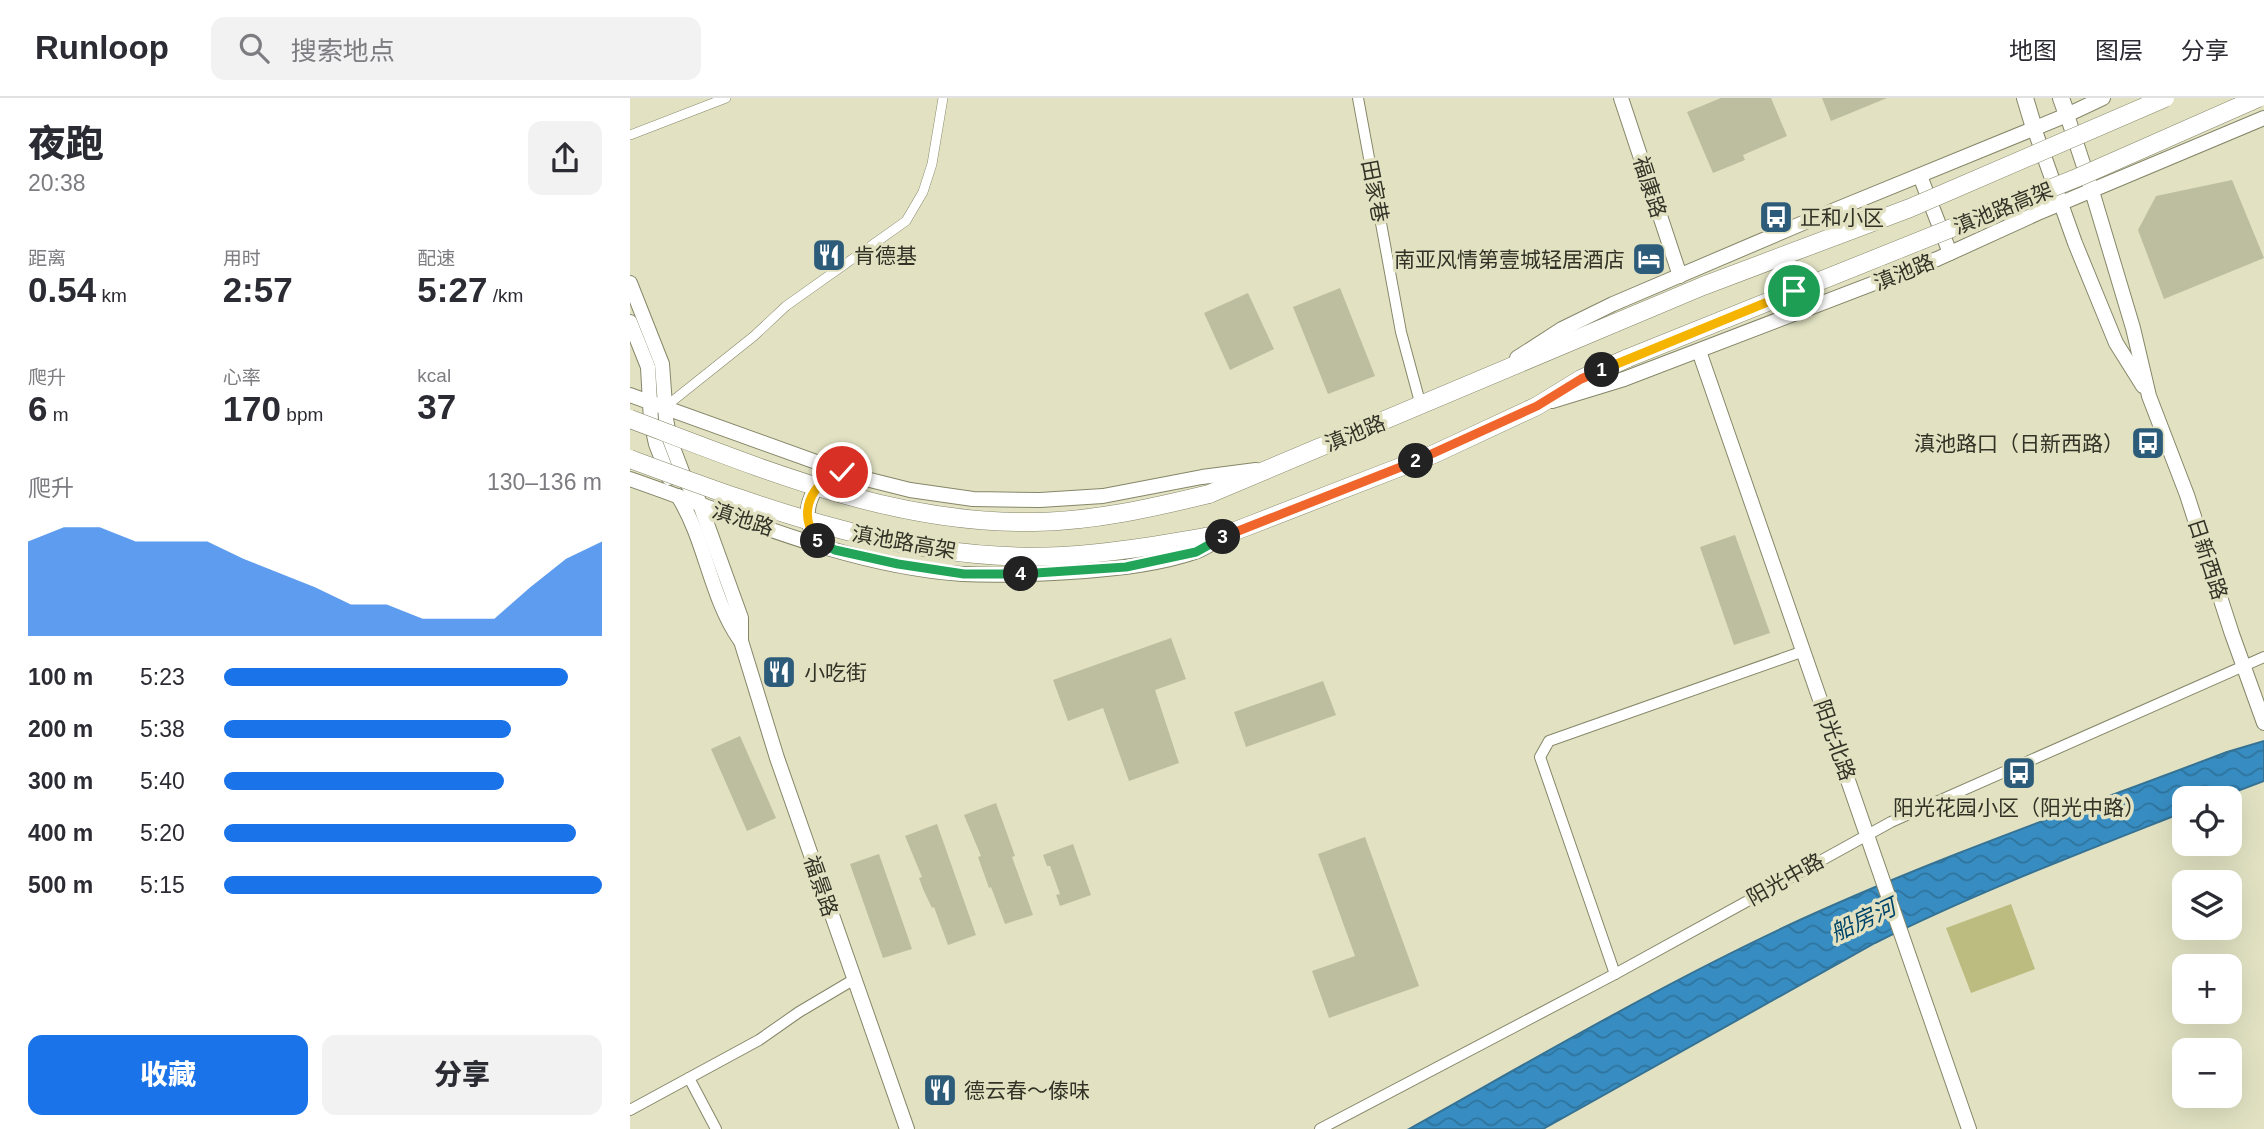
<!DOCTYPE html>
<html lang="zh">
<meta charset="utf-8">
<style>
:root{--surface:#fff;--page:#f2f2f3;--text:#2b2b33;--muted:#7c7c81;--line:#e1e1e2;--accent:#1a73e8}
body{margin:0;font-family:Helvetica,"Noto Sans SC",sans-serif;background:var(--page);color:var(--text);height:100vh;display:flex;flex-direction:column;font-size:26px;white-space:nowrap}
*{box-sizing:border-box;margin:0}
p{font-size:23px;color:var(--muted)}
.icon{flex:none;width:38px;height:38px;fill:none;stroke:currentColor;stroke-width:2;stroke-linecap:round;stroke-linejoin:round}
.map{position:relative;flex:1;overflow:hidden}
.panel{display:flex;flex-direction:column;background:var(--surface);width:630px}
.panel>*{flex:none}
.buttons{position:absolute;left:1542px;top:688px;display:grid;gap:14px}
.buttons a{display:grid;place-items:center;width:70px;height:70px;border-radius:14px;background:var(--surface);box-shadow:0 7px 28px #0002;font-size:35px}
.pin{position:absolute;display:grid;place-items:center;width:60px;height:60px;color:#fff;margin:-30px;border:4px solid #fff;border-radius:50%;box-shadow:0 2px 7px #0007}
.km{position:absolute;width:35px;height:35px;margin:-18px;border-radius:50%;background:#222;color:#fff;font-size:19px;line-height:35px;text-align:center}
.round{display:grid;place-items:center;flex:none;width:74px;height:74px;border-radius:14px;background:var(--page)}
.summary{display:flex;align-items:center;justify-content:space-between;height:119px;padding:0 28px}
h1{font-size:38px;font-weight:800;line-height:52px}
.stats{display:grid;grid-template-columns:repeat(3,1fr);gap:10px;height:119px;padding:7px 28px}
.stats div{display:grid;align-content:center}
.stats b{font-size:35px;font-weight:800}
.stats small{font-size:19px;font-weight:400}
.stats p{font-size:19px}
.chart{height:196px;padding:14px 28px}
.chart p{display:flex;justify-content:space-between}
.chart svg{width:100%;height:126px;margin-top:7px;fill:var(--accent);opacity:.7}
.action{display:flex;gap:14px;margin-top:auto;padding:14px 28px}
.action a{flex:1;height:80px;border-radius:14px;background:var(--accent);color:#fff;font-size:28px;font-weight:800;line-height:80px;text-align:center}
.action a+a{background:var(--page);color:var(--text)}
ul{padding:0 28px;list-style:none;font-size:23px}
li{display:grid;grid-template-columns:112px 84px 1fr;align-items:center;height:52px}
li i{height:18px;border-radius:9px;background:var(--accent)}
header{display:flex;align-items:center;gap:42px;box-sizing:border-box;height:98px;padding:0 35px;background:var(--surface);border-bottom:2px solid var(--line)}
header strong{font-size:33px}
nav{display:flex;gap:38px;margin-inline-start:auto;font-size:24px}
.search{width:490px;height:63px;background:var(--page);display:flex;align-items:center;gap:18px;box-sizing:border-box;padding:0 24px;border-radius:14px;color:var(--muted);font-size:26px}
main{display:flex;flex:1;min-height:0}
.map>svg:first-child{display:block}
.green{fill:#bcbb80}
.water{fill:url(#water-waves);stroke:#367293;stroke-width:2}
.building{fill:#bdbd9f}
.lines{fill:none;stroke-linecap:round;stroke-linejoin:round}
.pedestrian-casing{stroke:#868669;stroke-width:10}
.minor-casing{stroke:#868669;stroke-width:12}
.tertiary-casing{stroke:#868669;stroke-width:16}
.secondary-casing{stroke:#868669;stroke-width:18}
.primary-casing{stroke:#868669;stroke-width:19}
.pedestrian{stroke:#fff;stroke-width:9}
.minor{stroke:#fff;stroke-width:10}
.tertiary{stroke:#fff;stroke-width:14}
.secondary{stroke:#fff;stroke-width:16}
.primary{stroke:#fff;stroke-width:18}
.primary-bridge-casing{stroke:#868669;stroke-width:19;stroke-linecap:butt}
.primary-bridge{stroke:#fff;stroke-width:18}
.split-1-casing{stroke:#fff;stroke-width:14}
.split-2-casing{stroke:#fff;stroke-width:14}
.split-3-casing{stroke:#fff;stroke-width:14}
.split-4-casing{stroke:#fff;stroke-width:14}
.split-5-casing{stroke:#fff;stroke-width:14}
.split-6-casing{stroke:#fff;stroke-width:14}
.split-1{stroke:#f5b400;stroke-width:9}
.split-2{stroke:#f0652b;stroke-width:9}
.split-3{stroke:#f0652b;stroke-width:9}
.split-4{stroke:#22a559;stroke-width:9}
.split-5{stroke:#22a559;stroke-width:9}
.split-6{stroke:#f5b400;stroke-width:9}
.labels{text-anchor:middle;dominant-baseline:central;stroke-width:7;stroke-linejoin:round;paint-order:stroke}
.street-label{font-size:21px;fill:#323226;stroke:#e2e2c3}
.poi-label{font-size:21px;fill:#323226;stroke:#e2e2c3;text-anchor:start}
.water-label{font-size:23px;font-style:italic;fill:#004569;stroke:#e2e2c3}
</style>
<header>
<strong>Runloop</strong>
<div class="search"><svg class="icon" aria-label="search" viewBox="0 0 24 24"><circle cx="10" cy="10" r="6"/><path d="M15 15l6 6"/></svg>搜索地点</div>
<nav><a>地图</a><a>图层</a><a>分享</a></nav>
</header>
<main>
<section class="panel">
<div class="summary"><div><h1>夜跑</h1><p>20:38</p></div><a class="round"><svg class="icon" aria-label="share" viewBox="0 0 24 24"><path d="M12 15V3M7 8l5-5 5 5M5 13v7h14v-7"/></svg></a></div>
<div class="stats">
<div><p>距离</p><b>0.54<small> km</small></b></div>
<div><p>用时</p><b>2:57</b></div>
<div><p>配速</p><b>5:27<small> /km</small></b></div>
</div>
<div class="stats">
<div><p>爬升</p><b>6<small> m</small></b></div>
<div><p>心率</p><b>170<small> bpm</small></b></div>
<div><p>kcal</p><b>37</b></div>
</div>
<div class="chart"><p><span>爬升</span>130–136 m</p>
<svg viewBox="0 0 160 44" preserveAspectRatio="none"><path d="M0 44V11L10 6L20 6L30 11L40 11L50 11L60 17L70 22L80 27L90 33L100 33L110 38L120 38L130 38L140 27L150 17L160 11V44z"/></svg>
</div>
<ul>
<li><b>100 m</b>5:23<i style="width:91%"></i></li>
<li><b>200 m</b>5:38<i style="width:76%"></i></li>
<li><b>300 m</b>5:40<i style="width:74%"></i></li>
<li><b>400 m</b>5:20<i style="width:93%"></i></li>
<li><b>500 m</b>5:15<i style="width:100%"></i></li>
</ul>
<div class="action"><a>收藏</a><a>分享</a></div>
</section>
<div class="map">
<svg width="1634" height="1031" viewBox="0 0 1634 1031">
<defs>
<pattern id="water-waves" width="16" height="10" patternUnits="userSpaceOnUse" patternTransform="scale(1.75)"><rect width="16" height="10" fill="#378dc2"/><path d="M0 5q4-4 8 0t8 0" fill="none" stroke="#2f749d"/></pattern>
</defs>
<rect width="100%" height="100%" fill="#e2e2c3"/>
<path class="green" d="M 1381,806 L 1405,871 L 1341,895 L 1316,830 Z"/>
<path class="water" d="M 1634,643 L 1634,683 L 1589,700 L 1554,700 L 1554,714 C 1450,755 1345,795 1245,845 L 913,1031 L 779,1031 C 908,959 1037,883 1172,821 C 1310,758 1455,708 1597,654 Z"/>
<g class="building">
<path d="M 1091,0 L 1141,0 L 1157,38 L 1113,57 L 1115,62 L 1083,75 L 1057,14 Z"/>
<path d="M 1192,0 L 1257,0 L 1201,23 Z"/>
<path d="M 1602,82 L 1634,160 L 1534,201 L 1508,132 L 1526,98 Z"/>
<path d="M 710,190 L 745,278 L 698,296 L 663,209 Z"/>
<path d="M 618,195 L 644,251 L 600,272 L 574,215 Z"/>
<path d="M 1105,437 L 1140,535 L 1104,547 L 1070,449 Z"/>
<path d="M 541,540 L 556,581 L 525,592 L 549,665 L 499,683 L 473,610 L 438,623 L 423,582 Z"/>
<path d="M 693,583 L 706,617 L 616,649 L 604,614 Z"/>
<path d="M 110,638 L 146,720 L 117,733 L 81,651 Z"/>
<path d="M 366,705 L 385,758 L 382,759 L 403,817 L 375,826 L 361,789 L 359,790 L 348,759 L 351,758 L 334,717 Z"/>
<path d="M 307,726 L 346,837 L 318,847 L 304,809 L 302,810 L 293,791 L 289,780 L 292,779 L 275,738 Z"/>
<path d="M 735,739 L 789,888 L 699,920 L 682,873 L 725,858 L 688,756 Z"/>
<path d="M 443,746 L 461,797 L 430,808 L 426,797 L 430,796 L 420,768 L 417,768 L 413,757 Z"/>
<path d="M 249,756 L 282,851 L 253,860 L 220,766 Z"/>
</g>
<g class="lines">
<g class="pedestrian-casing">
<g id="pedestrian">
<path d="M 0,37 L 96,0"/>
<path d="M 35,309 L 124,238 L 156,208 L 276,123 L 293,94 L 302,66 L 313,0"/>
</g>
</g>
<g class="minor-casing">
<g id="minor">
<path d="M 728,0 L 771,234 L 791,308"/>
<path d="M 985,876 L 910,659 L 919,643 L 1174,553"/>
<path d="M 59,980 L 86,1031"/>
<path d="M 0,1012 L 129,942 L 169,914 L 223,882"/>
<path d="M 690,1031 L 985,876 L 1261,724 L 1634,559"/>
</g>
</g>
<g class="tertiary-casing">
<g id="tertiary">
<path d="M 991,0 L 1050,178"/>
<path d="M 1437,17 L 1462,93 L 1503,230 L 1519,298 L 1557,397 L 1602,536 L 1634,625"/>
<path d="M 1404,30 L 1445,145 L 1486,245 L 1513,288"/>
<path d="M 1290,78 L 1320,155"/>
<path d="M 0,185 L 32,266 L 36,321 L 40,342 L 56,384 L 68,401 L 111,520 L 111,543 L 147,660 L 277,1031"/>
<path d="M 0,224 L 18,269 L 21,323 L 26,346 L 39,380"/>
<path d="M 1069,253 L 1339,1031"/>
<path d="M 887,260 L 932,231 L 983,206 L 1173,125 L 1437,17 L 1473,0"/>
<path d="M 0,297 L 228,379 L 280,392 L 343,401 L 410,402 L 473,398 L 572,379 L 626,372"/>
<path d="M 922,303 L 994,281 L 1307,161 L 1410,114 L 1634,20"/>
<path d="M 0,381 C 107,418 217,468 332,476 C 373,478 414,476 455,473 C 491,470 530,466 565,454 C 574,451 584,444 593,439"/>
<path d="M 48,398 C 76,443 80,499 110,542"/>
<path d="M 190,446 C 167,420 178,383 212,374"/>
</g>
</g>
<g class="secondary-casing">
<g id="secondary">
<path d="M 1395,0 L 1404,30"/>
<path d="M 1431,0 L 1437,17"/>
</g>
</g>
<g class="primary-casing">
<g id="primary">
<path d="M 579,396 L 985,225"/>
<path d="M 600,435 L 804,356 L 907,308 L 951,281 L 998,260"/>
</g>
</g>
<use href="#pedestrian" class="pedestrian"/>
<use href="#minor" class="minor"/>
<use href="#tertiary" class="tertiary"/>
<use href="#secondary" class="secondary"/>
<use href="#primary" class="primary"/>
<g class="primary-bridge-casing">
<g id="primary-bridge">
<path d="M 985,225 L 1073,188 L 1280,110 L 1535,0"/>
<path d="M 998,260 L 1449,79 L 1628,0"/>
<path d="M 0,321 C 130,370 263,427 405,424 C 464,423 522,410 579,396"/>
<path d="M 0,361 C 138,412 282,466 432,458 C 488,455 544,444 600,435"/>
</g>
</g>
<use href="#primary-bridge" class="primary-bridge"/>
</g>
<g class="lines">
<g class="split-1-casing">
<path id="split-1" d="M 972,272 L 1164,193"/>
</g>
<g class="split-2-casing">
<path id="split-2" d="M 786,363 L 907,308 L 951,281 L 972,272"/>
</g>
<g class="split-3-casing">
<path id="split-3" d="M 593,439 L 786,363"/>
</g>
<g class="split-4-casing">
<path id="split-4" d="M 391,476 L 496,469 L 566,454 L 593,439"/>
</g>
<g class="split-5-casing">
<path id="split-5" d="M 188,443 L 205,452 L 268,466 L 334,476 L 391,476"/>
</g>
<g class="split-6-casing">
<path id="split-6" d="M 188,443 C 166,416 181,383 212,374"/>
</g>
<use href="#split-1" class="split-1"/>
<use href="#split-2" class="split-2"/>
<use href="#split-3" class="split-3"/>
<use href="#split-4" class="split-4"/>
<use href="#split-5" class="split-5"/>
<use href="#split-6" class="split-6"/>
</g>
<defs>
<g id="bus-square" transform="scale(1.75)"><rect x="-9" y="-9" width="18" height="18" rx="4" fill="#2d5c7a" stroke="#e2e2c3"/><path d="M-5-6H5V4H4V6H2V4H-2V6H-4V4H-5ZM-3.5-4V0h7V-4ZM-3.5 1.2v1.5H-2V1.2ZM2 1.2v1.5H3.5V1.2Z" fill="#fff"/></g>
<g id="restaurant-square" transform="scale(1.75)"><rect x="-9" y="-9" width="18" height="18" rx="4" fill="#2d5c7a" stroke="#e2e2c3"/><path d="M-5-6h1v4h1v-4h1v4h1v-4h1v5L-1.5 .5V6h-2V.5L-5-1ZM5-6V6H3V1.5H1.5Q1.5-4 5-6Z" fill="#fff"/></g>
<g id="hotel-square" transform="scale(1.75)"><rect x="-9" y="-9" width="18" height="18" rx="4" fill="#2d5c7a" stroke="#e2e2c3"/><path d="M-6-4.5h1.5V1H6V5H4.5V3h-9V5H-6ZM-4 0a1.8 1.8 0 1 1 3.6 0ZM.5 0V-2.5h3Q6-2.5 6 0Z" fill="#fff"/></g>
</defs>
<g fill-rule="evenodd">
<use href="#bus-square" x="1146" y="119"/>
<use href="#restaurant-square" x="199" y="157"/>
<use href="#hotel-square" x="1019" y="161"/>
<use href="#bus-square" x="1518" y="345"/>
<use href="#restaurant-square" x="149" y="574"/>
<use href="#bus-square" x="1389" y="675"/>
<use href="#restaurant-square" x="310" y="992"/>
</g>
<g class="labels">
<g class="street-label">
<text transform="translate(1020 89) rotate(72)">福康路</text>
<text transform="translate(745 93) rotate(79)">田家巷</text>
<text transform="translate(1373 110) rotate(-22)">滇池路高架</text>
<text transform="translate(1274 174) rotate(-22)">滇池路</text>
<text transform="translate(725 335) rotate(-22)">滇池路</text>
<text transform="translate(113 421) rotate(18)">滇池路</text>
<text transform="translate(274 444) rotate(10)">滇池路高架</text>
<text transform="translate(1578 461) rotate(72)">日新西路</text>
<text transform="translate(1205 642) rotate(71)">阳光北路</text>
<text transform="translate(1155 781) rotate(-29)">阳光中路</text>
<text transform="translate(191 788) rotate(71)">福景路</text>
</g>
<g class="poi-label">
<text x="1170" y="119">正和小区</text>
<text x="224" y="157">肯德基</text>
<text x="995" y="161" text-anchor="end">南亚风情第壹城轻居酒店</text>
<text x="1494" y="345" text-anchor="end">滇池路口（日新西路）</text>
<text x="174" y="574">小吃街</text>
<text x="1389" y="709" text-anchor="middle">阳光花园小区（阳光中路）</text>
<text x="334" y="992">德云春～傣味</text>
</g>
<g class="water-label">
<text transform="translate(1233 822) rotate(-25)">船房河</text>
</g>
</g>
</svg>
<div class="buttons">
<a><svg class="icon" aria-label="locate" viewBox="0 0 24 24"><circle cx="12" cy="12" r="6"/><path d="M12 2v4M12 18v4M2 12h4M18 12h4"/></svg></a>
<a><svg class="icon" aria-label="layers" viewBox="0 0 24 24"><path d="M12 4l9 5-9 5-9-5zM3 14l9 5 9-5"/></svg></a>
<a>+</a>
<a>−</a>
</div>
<div class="pin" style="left:1164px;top:193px;background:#1e9e55"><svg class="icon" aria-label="arrive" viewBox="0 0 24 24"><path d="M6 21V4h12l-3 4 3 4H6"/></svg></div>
<div class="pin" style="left:212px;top:374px;background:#d93025"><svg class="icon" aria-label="check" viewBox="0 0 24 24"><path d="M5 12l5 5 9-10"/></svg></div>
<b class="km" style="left:972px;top:272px">1</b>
<b class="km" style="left:786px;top:363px">2</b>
<b class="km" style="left:593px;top:439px">3</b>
<b class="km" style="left:391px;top:476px">4</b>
<b class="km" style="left:188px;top:443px">5</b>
</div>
</main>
